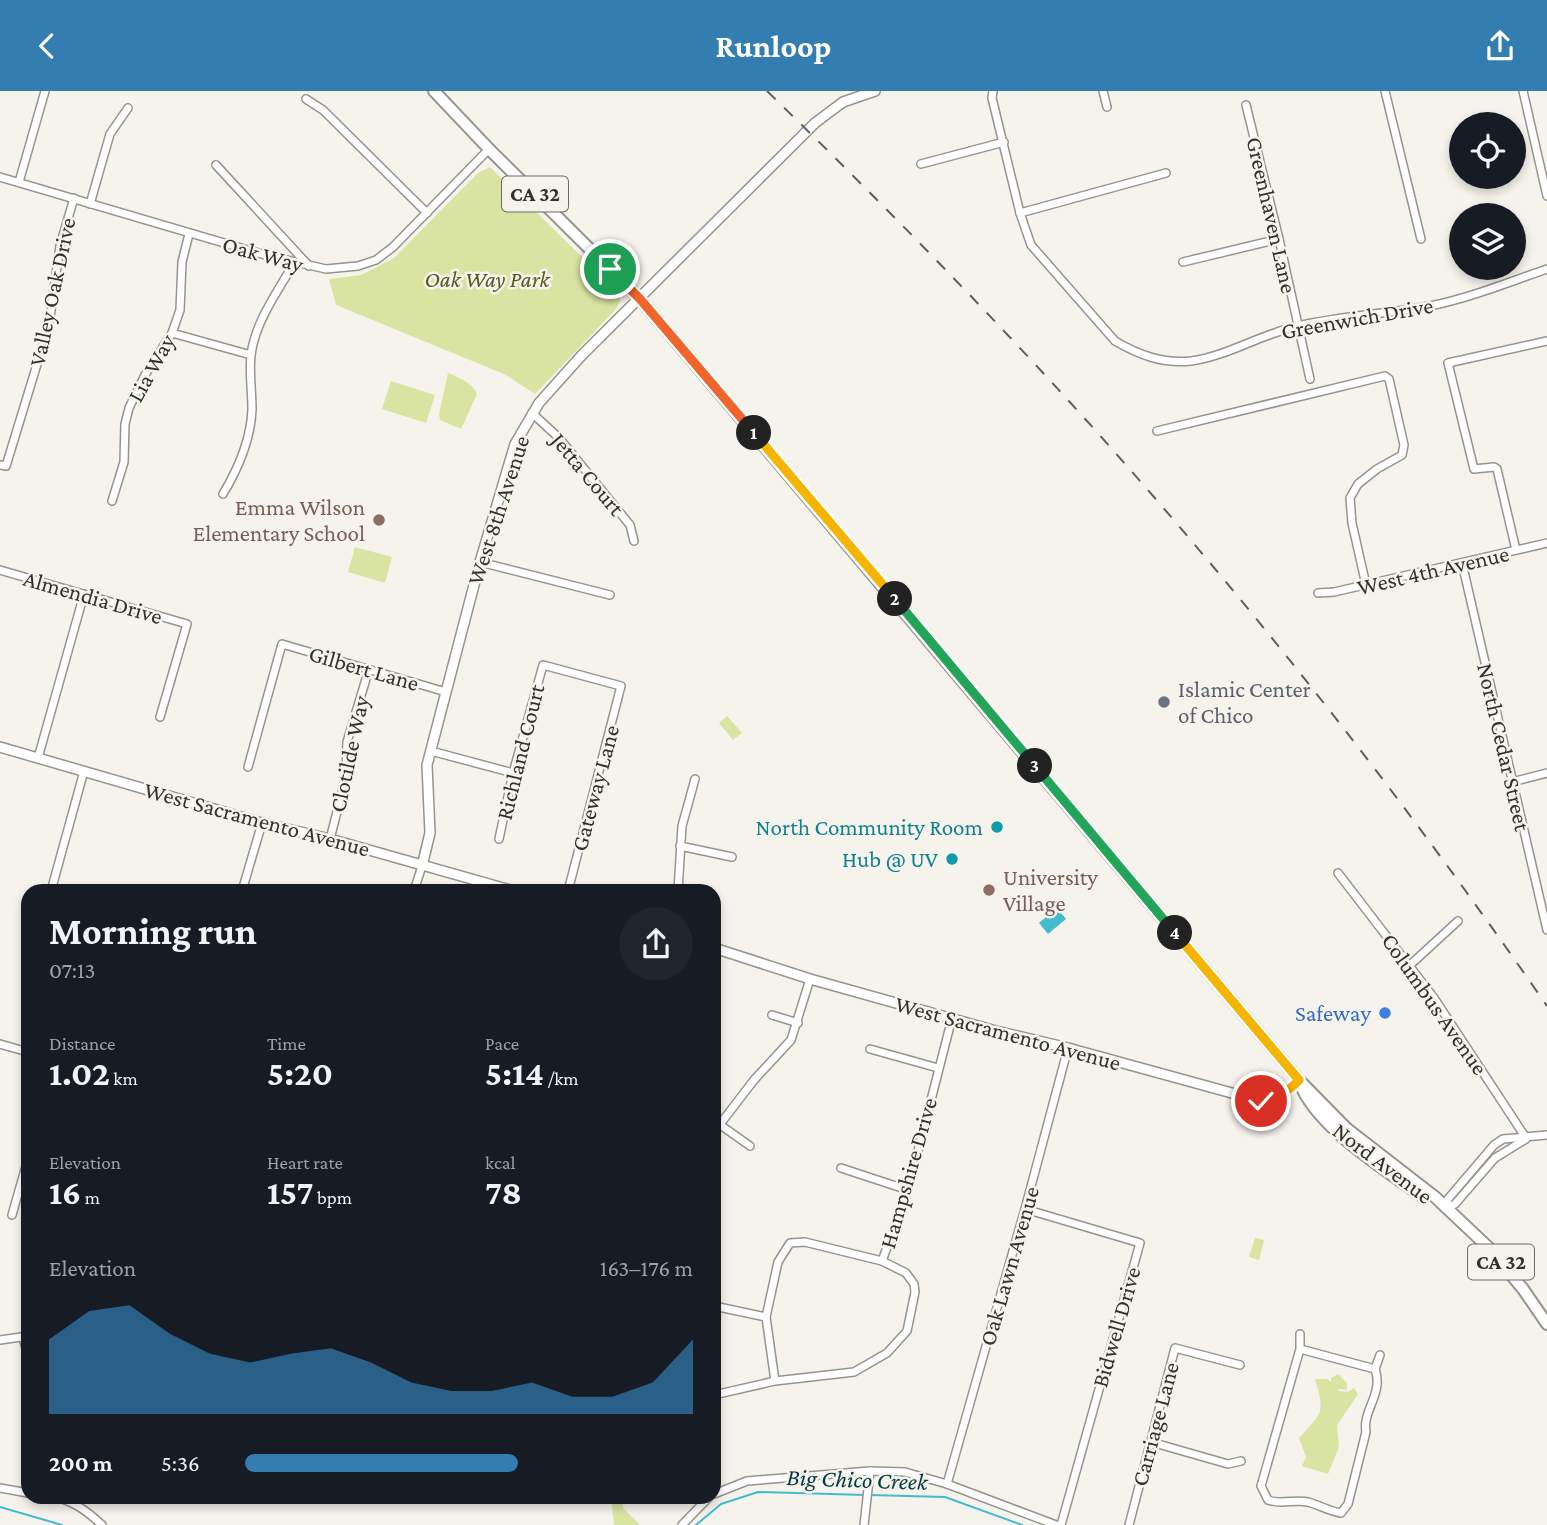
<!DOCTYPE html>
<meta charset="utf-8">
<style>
:root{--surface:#171b24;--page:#20242c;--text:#f1f3f6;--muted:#9ea1a6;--accent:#337db1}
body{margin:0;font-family:"Crimson Pro",serif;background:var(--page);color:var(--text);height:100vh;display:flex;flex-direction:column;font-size:26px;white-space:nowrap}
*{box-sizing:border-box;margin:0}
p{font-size:23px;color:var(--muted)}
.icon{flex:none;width:38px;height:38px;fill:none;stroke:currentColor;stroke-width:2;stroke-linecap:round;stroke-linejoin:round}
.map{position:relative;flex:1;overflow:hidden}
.details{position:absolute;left:21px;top:793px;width:700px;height:620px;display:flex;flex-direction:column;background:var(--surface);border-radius:21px;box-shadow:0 4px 10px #0003}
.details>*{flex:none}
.buttons{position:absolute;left:1449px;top:21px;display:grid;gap:14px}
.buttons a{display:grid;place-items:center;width:77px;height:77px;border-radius:50%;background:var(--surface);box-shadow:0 4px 10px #0003;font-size:35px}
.pin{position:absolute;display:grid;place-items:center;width:60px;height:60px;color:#fff;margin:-30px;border:4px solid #fff;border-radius:50%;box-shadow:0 2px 7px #0007}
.km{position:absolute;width:35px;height:35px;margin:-18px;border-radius:50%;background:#222;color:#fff;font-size:19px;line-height:35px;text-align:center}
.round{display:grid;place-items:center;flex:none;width:74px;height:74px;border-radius:37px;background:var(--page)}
.overview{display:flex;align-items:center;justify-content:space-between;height:119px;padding:0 28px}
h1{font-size:38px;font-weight:700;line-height:52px}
.stats{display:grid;grid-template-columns:repeat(3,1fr);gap:10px;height:119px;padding:7px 28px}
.stats div{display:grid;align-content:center}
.stats b{font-size:35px;font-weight:700}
.stats small{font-size:19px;font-weight:400}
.stats p{font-size:19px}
.chart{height:196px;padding:14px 28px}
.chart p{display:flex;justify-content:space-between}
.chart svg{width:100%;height:126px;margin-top:7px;fill:var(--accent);opacity:.7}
ul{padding:0 28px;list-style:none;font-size:23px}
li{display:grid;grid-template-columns:112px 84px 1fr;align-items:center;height:52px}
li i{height:18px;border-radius:9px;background:var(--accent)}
header{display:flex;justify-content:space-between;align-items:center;height:91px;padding:0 28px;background:var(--accent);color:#fff;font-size:32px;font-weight:700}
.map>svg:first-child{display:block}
.green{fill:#dae4a2}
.water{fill:#41bbce}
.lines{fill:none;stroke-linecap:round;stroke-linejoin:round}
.stream{stroke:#41bbce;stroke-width:2}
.minor-casing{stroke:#97938e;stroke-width:10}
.tertiary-casing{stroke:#97938e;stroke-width:12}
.primary-casing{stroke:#97938e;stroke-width:14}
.minor{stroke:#fff;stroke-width:7}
.tertiary{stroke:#fff;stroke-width:9}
.primary{stroke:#fff;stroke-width:10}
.rail{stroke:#5f5e5b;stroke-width:2;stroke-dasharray:12 12;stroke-linecap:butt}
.split-1-casing{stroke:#fff;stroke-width:14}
.split-2-casing{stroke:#fff;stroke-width:14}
.split-3-casing{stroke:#fff;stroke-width:14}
.split-4-casing{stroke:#fff;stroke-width:14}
.split-5-casing{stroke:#fff;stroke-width:14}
.split-1{stroke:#f0652b;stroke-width:9}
.split-2{stroke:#f5b400;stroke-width:9}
.split-3{stroke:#22a559;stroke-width:9}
.split-4{stroke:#22a559;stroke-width:9}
.split-5{stroke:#f5b400;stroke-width:9}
.education-dot{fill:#8d6e63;stroke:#f6f3ec;stroke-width:2.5}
.worship-dot{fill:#6b7280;stroke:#f6f3ec;stroke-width:2.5}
.culture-dot{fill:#0f9aa8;stroke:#f6f3ec;stroke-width:2.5}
.shop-dot{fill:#3f7fe0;stroke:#f6f3ec;stroke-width:2.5}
.labels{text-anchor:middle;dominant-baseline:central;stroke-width:5;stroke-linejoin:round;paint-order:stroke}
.shield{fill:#f6f3ec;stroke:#6d6b68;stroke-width:2}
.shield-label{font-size:21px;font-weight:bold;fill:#32312f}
.street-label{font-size:23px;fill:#32312f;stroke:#f6f3ec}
.park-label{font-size:23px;font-style:italic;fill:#555b1f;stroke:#f6f3ec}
.education-label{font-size:23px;fill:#785e54;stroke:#f6f3ec;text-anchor:end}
.worship-label{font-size:23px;fill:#5b616d;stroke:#f6f3ec;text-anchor:start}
.culture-label{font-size:23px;fill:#0d838f;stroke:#f6f3ec;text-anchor:end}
.shop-label{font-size:23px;fill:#366cbe;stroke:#f6f3ec;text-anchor:end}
.water-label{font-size:24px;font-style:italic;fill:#003941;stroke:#f6f3ec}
</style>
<header><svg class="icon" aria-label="back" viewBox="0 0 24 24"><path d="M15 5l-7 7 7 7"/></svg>Runloop<svg class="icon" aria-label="share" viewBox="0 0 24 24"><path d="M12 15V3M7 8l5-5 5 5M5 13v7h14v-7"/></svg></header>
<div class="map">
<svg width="1547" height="1434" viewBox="0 0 1547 1434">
<rect width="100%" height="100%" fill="#f6f3ec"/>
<g class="green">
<path d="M 490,76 L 620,203 L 620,210 L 616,218 L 535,303 L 504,283 L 336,214 L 329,188 L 361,184 L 394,167 L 478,82 Z"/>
<path d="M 448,282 C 459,287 472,291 477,303 L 461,338 L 440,329 L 439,323 Z"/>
<path d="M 391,290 L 435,304 L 426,332 L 382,318 Z"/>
<path d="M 355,456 L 392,466 L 385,492 L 348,481 Z"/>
<path d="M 727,625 L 742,642 L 733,649 L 719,632 Z"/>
<path d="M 1255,1147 L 1264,1149 L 1259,1169 L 1249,1166 Z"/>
<path d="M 1338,1283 L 1347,1292 L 1347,1299 L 1338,1298 L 1339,1300 L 1347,1301 L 1354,1297 L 1358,1303 L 1337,1334 L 1339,1356 L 1328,1383 L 1302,1375 L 1306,1366 L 1299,1347 C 1323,1321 1325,1322 1315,1288 L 1327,1288 L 1331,1291 L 1331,1287 Z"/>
<path d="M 611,1405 L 623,1405 L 623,1417 L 640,1434 L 614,1434 Z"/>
</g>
<path class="water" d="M 1057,817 L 1066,828 L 1048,843 L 1039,832 Z"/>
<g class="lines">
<g class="stream">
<path d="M 870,1404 L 945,1406 L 1022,1434"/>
<path d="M 0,1416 L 62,1434"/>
<path d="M 696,1434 L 721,1413 L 758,1401 L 865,1404"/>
</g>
<g class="minor-casing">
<g id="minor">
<path d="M 993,0 L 992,7 L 1020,122 L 1031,154 L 1115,250 C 1139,264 1163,273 1191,270 C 1228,265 1261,243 1298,235 C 1341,225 1386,223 1430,215 C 1470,207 1509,191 1547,178"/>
<path d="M 1103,0 L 1107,16"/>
<path d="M 1385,0 L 1421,148"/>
<path d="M 1523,0 L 1547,105"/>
<path d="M 306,8 L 323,19 L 427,122"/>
<path d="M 1246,14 L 1279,148 L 1310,288"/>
<path d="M 921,73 L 1004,51"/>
<path d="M 216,74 L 309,175"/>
<path d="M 0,86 L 265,164 L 326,178 L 358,175 L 376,169 L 393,156 L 489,58"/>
<path d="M 19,91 L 45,0"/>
<path d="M 90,113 L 110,43 L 128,17"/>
<path d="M 1020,122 L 1166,82"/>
<path d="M 1183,171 L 1279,148"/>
<path d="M 172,242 L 251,264"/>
<path d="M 532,322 L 559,347 L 630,434 L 634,450"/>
<path d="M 1157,340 L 1385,285 L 1389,288 L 1404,354 L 1402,364 L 1377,378 L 1358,393 L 1350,407 L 1352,432 L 1366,494"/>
<path d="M 0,374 L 6,375 L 49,234 L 60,155 L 74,107"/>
<path d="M 223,403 C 238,378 251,347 252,318 C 252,300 249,281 251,264 C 255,231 278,200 294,172"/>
<path d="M 112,410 L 124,371 L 125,333 L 129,317 L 145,284 L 172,242 L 180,219 L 182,171 L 189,143"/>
<path d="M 1516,459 L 1497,378 L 1494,376 L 1474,378 L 1448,272 L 1547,250"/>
<path d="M 480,471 L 610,504"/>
<path d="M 1462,472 L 1547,839"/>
<path d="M 0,479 L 187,533 L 160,626"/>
<path d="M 1318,502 L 1334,501 L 1547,452"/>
<path d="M 431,660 L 513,682"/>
<path d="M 38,667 L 84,503"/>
<path d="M 248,676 L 282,553 L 446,601"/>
<path d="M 1512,691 L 1547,682"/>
<path d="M 330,748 L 346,686 L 347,651 L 369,578"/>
<path d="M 499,748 L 513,682 L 543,574 L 621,595 L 568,800"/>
<path d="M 680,755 L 732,766"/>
<path d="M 1338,782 L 1434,907 L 1526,1047"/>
<path d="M 51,800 L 84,680"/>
<path d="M 242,800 L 262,732"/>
<path d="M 414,800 L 422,775"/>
<path d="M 474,800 L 477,789"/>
<path d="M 678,800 L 682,735 L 695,688"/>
<path d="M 1410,874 L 1458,830"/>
<path d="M 772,924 L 798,932"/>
<path d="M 0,953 L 28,961"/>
<path d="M 870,958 L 938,977"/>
<path d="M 719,1033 L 750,1055"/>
<path d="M 714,1041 L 754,989 L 791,949 L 810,888"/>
<path d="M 841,1077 L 908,1099"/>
<path d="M 1025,1118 L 1140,1152 L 1061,1434"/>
<path d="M 1446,1118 L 1448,1108 L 1494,1054 L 1503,1048 L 1547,1044"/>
<path d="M 1446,1118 L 1455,1113 L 1495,1067 L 1526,1048"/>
<path d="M 12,1124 L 28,1068"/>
<path d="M 882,1170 L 908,1099 L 952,927"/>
<path d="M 714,1215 L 766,1226"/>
<path d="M 23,1246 L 28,1266"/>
<path d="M 0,1249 L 28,1245"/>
<path d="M 1300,1258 L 1375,1278 C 1384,1303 1362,1319 1366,1341 L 1348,1413 L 1341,1422 C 1329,1420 1319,1414 1308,1411 C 1294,1408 1281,1414 1268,1409 L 1261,1395 L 1300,1258 L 1300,1243"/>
<path d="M 1375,1278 L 1380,1264"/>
<path d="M 714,1304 L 775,1290 L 854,1281 L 887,1262 L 907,1240 L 915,1201 L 914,1193 L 906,1182 L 882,1170 L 805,1151 L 790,1152 L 778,1171 L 766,1226 L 775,1290"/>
<path d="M 26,1321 L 28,1312"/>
<path d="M 1151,1351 L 1228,1373 L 1241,1370"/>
<path d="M 947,1393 L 1025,1118 L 1068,957"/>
<path d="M 0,1397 L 28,1402"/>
<path d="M 714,1403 L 747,1390 L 870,1380 L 905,1381 L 947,1393 L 1056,1434"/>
<path d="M 50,1405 C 71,1408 87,1420 102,1434"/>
<path d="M 682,1434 L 710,1405"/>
<path d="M 864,1434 L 870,1380"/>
<path d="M 1129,1434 L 1175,1257 L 1240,1274"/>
</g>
</g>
<g class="tertiary-casing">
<g id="tertiary">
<path d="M 0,656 L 262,732 L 330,748 L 514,800"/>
<path d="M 422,775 L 430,742 L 427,674 L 480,471 L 515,353 L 539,312 L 582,264 L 815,32 L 843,11 L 875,0"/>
<path d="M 714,857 L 810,888 L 996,940 L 1068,957 L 1261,1010 C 1277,1006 1288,1001 1299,989"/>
</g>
</g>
<g class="primary-casing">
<g id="primary">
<path d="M 434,0 L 489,58 L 640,208 L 1299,989 L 1346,1037 L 1435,1106 L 1489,1157 L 1523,1198 L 1547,1233"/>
<path d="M 1300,992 C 1315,1035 1386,1079 1423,1106"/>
</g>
</g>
<use href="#minor" class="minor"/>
<use href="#tertiary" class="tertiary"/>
<use href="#primary" class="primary"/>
<path class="rail" d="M 767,0 C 877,107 985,217 1087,330 C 1253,515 1406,711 1547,915"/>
</g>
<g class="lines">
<g class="split-1-casing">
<path id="split-1" d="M 610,178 L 640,208 L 754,342"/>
</g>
<g class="split-2-casing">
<path id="split-2" d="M 754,342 L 895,508"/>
</g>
<g class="split-3-casing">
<path id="split-3" d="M 895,508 L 1035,675"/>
</g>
<g class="split-4-casing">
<path id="split-4" d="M 1035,675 L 1175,842"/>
</g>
<g class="split-5-casing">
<path id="split-5" d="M 1175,842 L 1299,989 C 1288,1001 1277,1006 1261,1010"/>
</g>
<use href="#split-1" class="split-1"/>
<use href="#split-2" class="split-2"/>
<use href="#split-3" class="split-3"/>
<use href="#split-4" class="split-4"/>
<use href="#split-5" class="split-5"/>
</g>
<g class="education-dot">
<circle cx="379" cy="429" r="7"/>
<circle cx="989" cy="799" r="7"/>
</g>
<circle class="worship-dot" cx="1164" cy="611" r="7"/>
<g class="culture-dot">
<circle cx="997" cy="736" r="7"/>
<circle cx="952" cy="768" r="7"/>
</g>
<circle class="shop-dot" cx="1385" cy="922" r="7"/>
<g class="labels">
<g class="shield">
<rect x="502" y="85.5" width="66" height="35" rx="5"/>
<rect x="1468" y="1153.5" width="66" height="35" rx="5"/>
</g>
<g class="shield-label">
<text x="535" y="103">CA 32</text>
<text x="1501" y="1171">CA 32</text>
</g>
<g class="street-label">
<text transform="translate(1272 124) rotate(77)">Greenhaven Lane</text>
<text transform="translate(263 163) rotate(15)">Oak Way</text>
<text transform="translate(52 201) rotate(-78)">Valley Oak Drive</text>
<text transform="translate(1357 227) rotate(-10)">Greenwich Drive</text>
<text transform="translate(151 277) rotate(-61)">Lia Way</text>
<text transform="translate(588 383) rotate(50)">Jetta Court</text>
<text transform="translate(498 419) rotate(-72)">West 8th Avenue</text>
<text transform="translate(1433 479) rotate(-13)">West 4th Avenue</text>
<text transform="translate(93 506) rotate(16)">Almendia Drive</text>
<text transform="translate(364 577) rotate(16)">Gilbert Lane</text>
<text transform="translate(1504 656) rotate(77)">North Cedar Street</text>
<text transform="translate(520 661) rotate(-76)">Richland Court</text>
<text transform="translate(349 663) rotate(-78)">Clotilde Way</text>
<text transform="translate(595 697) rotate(-75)">Gateway Lane</text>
<text transform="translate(257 728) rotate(15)">West Sacramento Avenue</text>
<text transform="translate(1435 913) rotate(55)">Columbus Avenue</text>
<text transform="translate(1008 942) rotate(15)">West Sacramento Avenue</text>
<text transform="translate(1383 1072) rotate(37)">Nord Avenue</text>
<text transform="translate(908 1082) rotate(-74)">Hampshire Drive</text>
<text transform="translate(1009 1175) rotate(-74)">Oak Lawn Avenue</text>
<text transform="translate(1116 1236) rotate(-74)">Bidwell Drive</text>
<text transform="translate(1155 1333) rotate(-75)">Carriage Lane</text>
</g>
<g class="park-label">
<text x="487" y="188">Oak Way Park</text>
</g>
<g class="education-label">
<text x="365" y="416">Emma Wilson<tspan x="365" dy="26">Elementary School</tspan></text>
<text x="1003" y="786" text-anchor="start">University<tspan x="1003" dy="26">Village</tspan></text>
</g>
<g class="worship-label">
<text x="1178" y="598">Islamic Center<tspan x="1178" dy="26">of Chico</tspan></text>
</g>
<g class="culture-label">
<text x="983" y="736">North Community Room</text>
<text x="938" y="768">Hub @ UV</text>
</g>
<g class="shop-label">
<text x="1371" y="922">Safeway</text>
</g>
<g class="water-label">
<text transform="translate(857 1388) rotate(2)">Big Chico Creek</text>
</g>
</g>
</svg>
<div class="buttons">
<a><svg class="icon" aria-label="locate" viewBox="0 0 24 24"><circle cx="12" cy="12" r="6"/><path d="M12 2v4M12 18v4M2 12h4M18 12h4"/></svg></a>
<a><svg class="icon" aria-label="layers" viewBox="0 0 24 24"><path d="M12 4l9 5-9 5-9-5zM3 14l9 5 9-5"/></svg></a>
</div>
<div class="pin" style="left:610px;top:178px;background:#1e9e55"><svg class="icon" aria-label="arrive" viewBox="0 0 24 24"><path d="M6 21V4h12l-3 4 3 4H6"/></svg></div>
<div class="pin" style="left:1261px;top:1010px;background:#d93025"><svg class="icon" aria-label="check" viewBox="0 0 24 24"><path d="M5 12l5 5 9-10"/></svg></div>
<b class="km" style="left:754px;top:342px">1</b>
<b class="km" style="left:895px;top:508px">2</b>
<b class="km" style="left:1035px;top:675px">3</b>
<b class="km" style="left:1175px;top:842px">4</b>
<section class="details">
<div class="overview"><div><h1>Morning run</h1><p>07:13</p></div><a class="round"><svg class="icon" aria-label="share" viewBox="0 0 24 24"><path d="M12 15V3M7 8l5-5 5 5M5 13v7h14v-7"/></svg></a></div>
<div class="stats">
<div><p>Distance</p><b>1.02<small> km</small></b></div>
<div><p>Time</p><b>5:20</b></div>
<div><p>Pace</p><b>5:14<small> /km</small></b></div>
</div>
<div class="stats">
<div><p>Elevation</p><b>16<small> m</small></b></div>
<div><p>Heart rate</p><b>157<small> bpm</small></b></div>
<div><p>kcal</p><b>78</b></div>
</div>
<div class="chart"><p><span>Elevation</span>163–176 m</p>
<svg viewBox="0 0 160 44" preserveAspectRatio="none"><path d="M0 44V18L10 8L20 6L30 16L40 23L50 26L60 23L70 21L80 26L90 33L100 36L110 36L120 33L130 38L140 38L150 33L160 18V44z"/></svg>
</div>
<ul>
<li><b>200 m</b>5:36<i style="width:61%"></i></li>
</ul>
</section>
</div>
